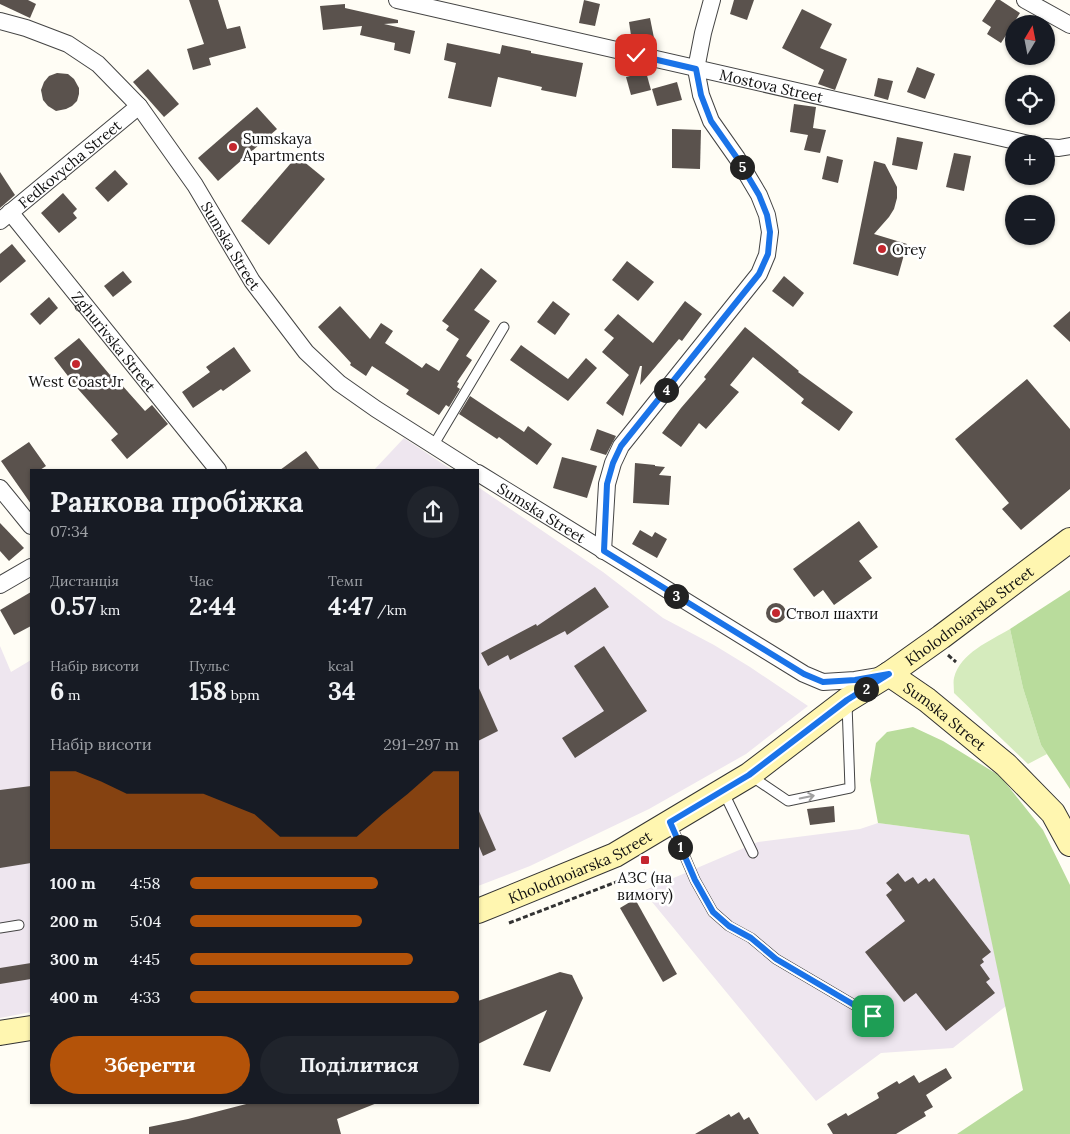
<!DOCTYPE html>
<html lang="uk">
<meta charset="utf-8">
<style>
:root{--surface:#171b24;--page:#20242c;--text:#f1f3f6;--muted:#9ea1a6;--accent:#b45309}
body{margin:0;font-family:Lora,serif;background:var(--page);color:var(--text);height:100vh;display:flex;flex-direction:column;font-size:19px;white-space:nowrap}
*{box-sizing:border-box;margin:0}
p{font-size:16px;color:var(--muted)}
.icon{flex:none;width:28px;height:28px;fill:none;stroke:currentColor;stroke-width:2;stroke-linecap:round;stroke-linejoin:round}
.map{position:relative;flex:1;overflow:hidden}
.drawer{position:absolute;left:30px;top:469px;width:449px;height:635px;display:flex;flex-direction:column;background:var(--surface);border-radius:0px;box-shadow:0 1px 4px #0004}
.drawer>*{flex:none}
.needle{width:32px;rotate:10deg}
.controls{position:absolute;left:1005px;top:15px;display:grid;gap:10px}
.controls a{display:grid;place-items:center;width:50px;height:50px;border-radius:50%;background:var(--surface);box-shadow:0 1px 4px #0004;font-size:25px}
.pin{position:absolute;display:grid;place-items:center;width:42px;height:42px;color:#fff;margin:-21px;border-radius:10px;box-shadow:0 2px 8px #0006}
.km{position:absolute;width:25px;height:25px;margin:-12px;border-radius:50%;background:#222;color:#fff;font-size:14px;line-height:25px;text-align:center}
.round{display:grid;place-items:center;flex:none;width:52px;height:52px;border-radius:26px;background:var(--page)}
.overview{display:flex;align-items:center;justify-content:space-between;height:85px;padding:0 20px}
h1{font-size:28px;font-weight:700;line-height:38px}
.metrics{display:grid;grid-template-columns:repeat(3,1fr);gap:8px;height:85px;padding:5px 20px}
.metrics div{display:grid;align-content:center}
.metrics b{font-size:25px;font-weight:700}
.metrics small{font-size:14px;font-weight:400}
.metrics p{font-size:14px}
.chart{height:140px;padding:10px 20px}
.chart p{display:flex;justify-content:space-between}
.chart svg{width:100%;height:90px;margin-top:5px;fill:var(--accent);opacity:.7}
.button{display:flex;gap:10px;margin-top:auto;padding:10px 20px}
.button a{flex:1;height:58px;border-radius:30px;background:var(--accent);color:#fff;font-size:20px;font-weight:700;line-height:58px;text-align:center}
.button a+a{background:var(--page);color:var(--text)}
ul{padding:0 20px;list-style:none;font-size:16px}
li{display:grid;grid-template-columns:80px 60px 1fr;align-items:center;height:38px}
li i{height:12px;border-radius:6px;background:var(--accent)}
.map>svg:first-child{display:block}
.industrial{fill:#eee6ef}
.green{fill:#d5ebbd}
.forest{fill:#b9dc9c}
.building{fill:#5a524d}
.lines{fill:none;stroke-linecap:round;stroke-linejoin:round}
.lane-casing{stroke:#444;stroke-width:11}
.street-casing{stroke:#444;stroke-width:18}
.secondary-casing{stroke:#333;stroke-width:26}
.path{stroke:#333;stroke-width:3;stroke-dasharray:5 2.5;stroke-linecap:butt}
.lane{stroke:#fff;stroke-width:9}
.street{stroke:#fff;stroke-width:16}
.secondary{stroke:#fff6b0;stroke-width:24}
.oneway{stroke:#a0a0a0}
.route-casing{stroke:#fff;stroke-width:10}
.route{stroke:#1a73e8;stroke-width:6}
.poi-dot{fill:#c4262e;stroke:#fff;stroke-width:2}
.labels{text-anchor:middle;dominant-baseline:central;stroke-width:5;stroke-linejoin:round;paint-order:stroke}
.street-label{font-size:15px;fill:#111;stroke:#fff}
.poi-label{font-size:15px;fill:#111;stroke:#fff;text-anchor:start}
</style>
<div class="map">
<svg width="1070" height="1134" viewBox="0 0 1070 1134">
<rect width="100%" height="100%" fill="#fffdf5"/>
<g class="industrial">
<path d="M 404,438 L 452,470 L 374,470 Z"/>
<path d="M 478,487 L 603,572 L 663,618 L 714,645 L 750,667 L 808,706 L 746,754 L 649,809 L 530,866 L 478,886 Z"/>
<path d="M 0,646 L 11,672 L 31,660 L 31,1012 L 0,1018 Z"/>
<path d="M 878,823 L 969,835 L 1006,1006 L 953,1048 L 881,1053 L 816,1101 L 643,891 L 758,842 L 860,829 Z"/>
</g>
<path class="green" d="M 1010,629 L 1023,688 L 1041,745 L 1047,754 L 1028,764 L 954,693 C 954,688 953,682 954,678 C 960,653 990,641 1010,629 Z"/>
<g class="forest">
<path d="M 1070,590 L 1070,789 L 1041,745 L 1023,688 L 1010,629 Z"/>
<path d="M 913,727 L 943,741 L 1000,776 L 1043,830 L 1070,885 L 1070,1134 L 957,1134 L 1023,1090 L 969,835 L 878,823 L 870,780 L 876,743 L 887,732 Z"/>
</g>
<g class="building">
<path d="M 0,0 L 28,0 L 36,4 L 30,18 L 0,4 Z"/>
<path d="M 189,0 L 218,0 L 227,29 L 240,26 L 246,48 L 209,58 L 211,65 L 193,70 L 187,49 L 204,44 Z"/>
<path d="M 584,0 L 600,4 L 595,26 L 579,23 Z"/>
<path d="M 734,0 L 754,0 L 747,20 L 730,14 Z"/>
<path d="M 996,0 L 1000,0 L 1020,13 L 1001,43 L 987,34 L 991,27 L 982,21 Z"/>
<path d="M 345,4 L 345,8 L 398,20 L 398,23 L 384,24 L 415,31 L 410,54 L 394,50 L 395,43 L 360,35 L 362,26 L 323,30 L 320,6 Z"/>
<path d="M 802,9 L 832,24 L 820,48 L 847,59 L 835,90 L 818,84 L 824,70 L 782,48 Z"/>
<path d="M 650,18 L 654,38 L 632,42 L 629,22 Z"/>
<path d="M 447,43 L 500,54 L 502,45 L 531,51 L 531,53 L 583,63 L 576,97 L 541,90 L 542,87 L 498,77 L 491,107 L 448,98 L 456,63 L 444,60 Z"/>
<path d="M 917,67 L 935,74 L 925,99 L 907,92 Z"/>
<path d="M 148,69 L 179,104 L 164,117 L 133,82 Z"/>
<path d="M 646,72 L 651,90 L 631,95 L 626,77 Z"/>
<path d="M 57,73 L 68,74 L 74,79 L 79,88 L 79,94 L 77,101 L 72,106 L 66,109 L 56,111 L 48,106 L 43,100 L 41,90 L 44,82 L 49,76 Z"/>
<path d="M 878,78 L 893,81 L 888,100 L 874,96 Z"/>
<path d="M 677,82 L 682,100 L 657,106 L 652,89 Z"/>
<path d="M 794,104 L 816,107 L 813,128 L 826,130 L 820,153 L 804,150 L 808,135 L 790,132 Z"/>
<path d="M 257,107 L 277,129 L 218,181 L 198,158 Z"/>
<path d="M 672,129 L 701,130 L 700,169 L 672,168 Z"/>
<path d="M 897,137 L 923,142 L 917,170 L 892,165 Z"/>
<path d="M 954,153 L 971,156 L 964,191 L 946,187 Z"/>
<path d="M 297,156 L 325,179 L 269,245 L 241,221 Z"/>
<path d="M 827,156 L 843,160 L 838,183 L 822,179 Z"/>
<path d="M 874,161 L 885,164 L 897,187 L 897,198 L 894,209 L 889,217 L 874,234 L 907,244 L 898,276 L 853,264 Z"/>
<path d="M 115,170 L 128,184 L 108,202 L 95,188 Z"/>
<path d="M 0,172 L 15,195 L 0,208 Z"/>
<path d="M 63,193 L 77,209 L 73,213 L 77,218 L 59,233 L 41,213 Z"/>
<path d="M 12,244 L 26,261 L 0,283 L 0,254 Z"/>
<path d="M 627,261 L 654,282 L 638,301 L 612,280 Z"/>
<path d="M 481,268 L 497,281 L 474,310 L 490,321 L 466,356 L 472,360 L 457,382 L 459,383 L 457,387 L 460,389 L 449,407 L 446,405 L 439,415 L 406,394 L 409,390 L 372,366 L 366,376 L 350,365 L 351,363 L 318,327 L 340,306 L 370,339 L 381,323 L 393,331 L 385,343 L 422,368 L 426,363 L 439,371 L 459,339 L 446,330 L 449,326 L 442,321 Z"/>
<path d="M 123,271 L 132,282 L 113,297 L 104,286 Z"/>
<path d="M 784,276 L 804,293 L 793,307 L 772,291 Z"/>
<path d="M 49,297 L 58,308 L 40,325 L 30,314 Z"/>
<path d="M 553,301 L 570,314 L 555,335 L 537,322 Z"/>
<path d="M 685,301 L 702,314 L 682,341 L 679,339 L 640,385 L 642,366 L 640,366 L 623,416 L 606,403 L 629,375 L 602,352 L 614,338 L 604,330 L 618,314 L 653,343 Z"/>
<path d="M 1070,311 L 1070,342 L 1053,326 Z"/>
<path d="M 745,327 L 799,371 L 798,372 L 853,412 L 839,431 L 801,403 L 804,399 L 753,357 L 730,385 L 739,392 L 706,429 L 699,423 L 681,447 L 662,433 L 681,408 L 706,379 L 704,377 Z"/>
<path d="M 79,338 L 110,375 L 112,374 L 145,411 L 152,405 L 168,424 L 127,459 L 111,440 L 118,434 L 78,389 L 54,358 Z"/>
<path d="M 521,345 L 568,379 L 586,358 L 597,368 L 568,401 L 510,360 Z"/>
<path d="M 234,347 L 251,371 L 223,391 L 221,389 L 193,408 L 182,392 L 210,372 L 206,367 Z"/>
<path d="M 1027,379 L 1070,429 L 1070,489 L 1021,530 L 1002,509 L 1009,503 L 955,439 Z"/>
<path d="M 470,396 L 524,432 L 528,426 L 552,444 L 537,465 L 499,437 L 497,439 L 459,414 Z"/>
<path d="M 597,429 L 616,436 L 606,455 L 590,450 Z"/>
<path d="M 29,442 L 46,466 L 40,470 L 31,470 L 31,504 L 1,461 Z"/>
<path d="M 306,451 L 320,470 L 280,470 Z"/>
<path d="M 562,457 L 597,466 L 587,498 L 553,488 Z"/>
<path d="M 635,463 L 655,465 L 655,466 L 665,467 L 659,475 L 671,476 L 669,505 L 633,503 Z"/>
<path d="M 859,521 L 878,547 L 859,561 L 872,578 L 834,605 L 823,590 L 814,597 L 793,569 Z"/>
<path d="M 0,523 L 24,548 L 9,561 L 0,551 Z"/>
<path d="M 640,530 L 652,537 L 655,532 L 667,539 L 657,558 L 632,544 Z"/>
<path d="M 595,587 L 609,607 L 567,635 L 565,631 L 510,660 L 508,655 L 488,666 L 481,653 L 536,624 L 537,626 Z"/>
<path d="M 31,592 L 31,626 L 14,635 L 0,610 Z"/>
<circle cx="776" cy="613" r="10"/>
<path d="M 604,646 L 647,711 L 575,758 L 562,738 L 604,711 L 574,666 Z"/>
<path d="M 478,686 L 498,731 L 478,741 Z"/>
<path d="M 31,786 L 31,863 L 0,868 L 0,790 Z"/>
<path d="M 834,806 L 835,822 L 810,825 L 807,809 Z"/>
<path d="M 478,809 L 496,850 L 483,856 L 478,844 Z"/>
<path d="M 898,873 L 905,882 L 913,877 L 918,884 L 926,878 L 929,882 L 934,878 L 991,952 L 982,959 L 984,962 L 980,965 L 990,979 L 986,982 L 995,993 L 946,1031 L 916,993 L 904,1002 L 865,952 L 905,921 L 886,895 L 892,890 L 886,883 Z"/>
<path d="M 635,899 L 677,974 L 663,982 L 620,908 Z"/>
<path d="M 31,963 L 31,979 L 0,984 L 0,968 Z"/>
<path d="M 560,972 L 572,975 L 583,998 L 550,1072 L 523,1065 L 547,1010 L 478,1044 L 478,1001 Z"/>
<path d="M 946,1068 L 952,1078 L 926,1095 L 933,1107 L 924,1112 L 926,1116 L 896,1134 L 833,1134 L 827,1124 L 846,1113 L 848,1116 L 879,1098 L 877,1093 L 897,1081 L 899,1084 L 914,1075 L 919,1083 Z"/>
<path d="M 254,1102 L 377,1102 L 377,1103 L 337,1119 L 341,1134 L 149,1134 L 149,1127 L 188,1119 Z"/>
<path d="M 739,1112 L 744,1120 L 749,1117 L 759,1134 L 695,1134 L 729,1114 L 731,1117 Z"/>
</g>
<g class="lines">
<g class="lane-casing">
<g id="lane">
<path d="M 433,446 L 504,327"/>
<path d="M 751,776 L 788,801 L 850,788 L 847,704"/>
<path d="M 723,791 L 753,853"/>
<path d="M 670,822 L 695,880 L 713,912 L 729,926 L 751,938 L 776,959 L 873,1016"/>
<path d="M 0,928 L 19,925"/>
</g>
</g>
<g class="street-casing">
<g id="street">
<path id="s1" d="M 397,0 L 1029,144"/>
<path d="M 1025,0 L 1070,25"/>
<path id="s2" d="M 0,21 L 26,28 L 68,44 L 98,64 L 139,106 L 195,185 L 252,281 L 306,352 L 339,383 L 376,409 L 472,470"/>
<path d="M 1046,147 L 1059,148 L 1070,146"/>
<path id="s3" d="M 10,212 L 218,470"/>
<path id="s4" d="M 0,221 L 139,106"/>
<path id="s5" d="M 478,473 L 804,674 L 823,682 L 855,680 L 879,676"/>
<path d="M 0,488 L 31,526"/>
<path d="M 603,551 L 607,484 L 613,463 L 621,446 L 759,274 L 767,255 L 770,232 L 767,215 L 759,195 L 737,158 L 711,121 L 701,95 L 696,69 L 703,33 L 712,0"/>
<path d="M 0,585 L 31,567"/>
</g>
</g>
<g class="secondary-casing">
<g id="secondary">
<path id="s6" d="M 889,674 L 927,700 L 1006,765 L 1053,813 L 1070,844"/>
<path id="s7" d="M 478,911 L 615,855 L 749,775 L 847,700 L 889,674 L 941,637 L 1070,540"/>
<path d="M 0,1033 L 31,1028"/>
</g>
</g>
<g class="path">
<path d="M 948,655 L 956,662"/>
<path d="M 509,923 L 645,871"/>
</g>
<use href="#lane" class="lane"/>
<use href="#street" class="street"/>
<use href="#secondary" class="secondary"/>
</g>
<defs><path id="oneway-shaft" d="M-6 0H5M1.5-3L5.5 0L1.5 3" fill="none" stroke-width="1.6" stroke-linecap="round" stroke-linejoin="round" transform="scale(1.25)"/></defs>
<use class="oneway" href="#oneway-shaft" transform="translate(807 797) rotate(-12)"/>
<g class="lines">
<g class="route-casing">
<path id="route" d="M 636,55 L 696,69 L 701,95 L 711,121 L 737,158 L 759,195 L 767,215 L 770,232 L 768,254 L 759,274 L 621,446 L 613,463 L 607,484 L 604,551 L 804,674 L 823,682 L 855,680 L 889,674 L 847,700 L 749,775 L 670,822 L 695,880 L 713,912 L 729,926 L 751,938 L 776,959 L 873,1016"/>
</g>
<use href="#route" class="route"/>
</g>
<g class="poi-dot">
<circle cx="233" cy="147" r="5"/>
<circle cx="882" cy="249" r="5"/>
<circle cx="76" cy="364" r="5"/>
<circle cx="776" cy="613" r="5"/>
<rect x="640" y="855" width="10" height="10" rx="2.5"/>
</g>
<g class="labels">
<g class="street-label">
<text stroke="none"><textPath href="#s1" startOffset="384">Mostova Street</textPath></text>
<text stroke="none"><textPath href="#s4" startOffset="90">Fedkovycha Street</textPath></text>
<text stroke="none"><textPath href="#s2" startOffset="334">Sumska Street</textPath></text>
<text stroke="none"><textPath href="#s3" startOffset="166">Zghurivska Street</textPath></text>
<text stroke="none"><textPath href="#s5" startOffset="75">Sumska Street</textPath></text>
<text stroke="none"><textPath href="#s7" startOffset="576">Kholodnoiarska Street</textPath></text>
<text stroke="none"><textPath href="#s6" startOffset="70">Sumska Street</textPath></text>
<text stroke="none"><textPath href="#s7" startOffset="111">Kholodnoiarska Street</textPath></text>
</g>
<g class="poi-label">
<text x="243" y="138">Sumskaya<tspan x="243" dy="17">Apartments</tspan></text>
<text x="892" y="249">Orey</text>
<text x="76" y="381" text-anchor="middle">West Coast Jr</text>
<text x="786" y="613">Ствол шахти</text>
<text x="645" y="877" text-anchor="middle">АЗС (на<tspan x="645" dy="17">вимогу)</tspan></text>
</g>
</g>
</svg>
<div class="controls">
<a><svg class="needle" viewBox="-14 -14 28 28"><path d="M0-13l5 13h-10z" fill="#e53935"/><path d="M0 13l5-13h-10z" fill="#9ea1a6"/></svg></a>
<a><svg class="icon" aria-label="locate" viewBox="0 0 24 24"><circle cx="12" cy="12" r="6"/><path d="M12 2v4M12 18v4M2 12h4M18 12h4"/></svg></a>
<a>+</a>
<a>−</a>
</div>
<div class="pin" style="left:873px;top:1016px;background:#1e9e55"><svg class="icon" aria-label="arrive" viewBox="0 0 24 24"><path d="M6 21V4h12l-3 4 3 4H6"/></svg></div>
<div class="pin" style="left:636px;top:55px;background:#d93025"><svg class="icon" aria-label="check" viewBox="0 0 24 24"><path d="M5 12l5 5 9-10"/></svg></div>
<b class="km" style="left:680px;top:847px">1</b>
<b class="km" style="left:866px;top:689px">2</b>
<b class="km" style="left:676px;top:596px">3</b>
<b class="km" style="left:666px;top:390px">4</b>
<b class="km" style="left:742px;top:167px">5</b>
<section class="drawer">
<div class="overview"><div><h1>Ранкова пробіжка</h1><p>07:34</p></div><a class="round"><svg class="icon" aria-label="share" viewBox="0 0 24 24"><path d="M12 15V3M7 8l5-5 5 5M5 13v7h14v-7"/></svg></a></div>
<div class="metrics">
<div><p>Дистанція</p><b>0.57<small> km</small></b></div>
<div><p>Час</p><b>2:44</b></div>
<div><p>Темп</p><b>4:47<small> /km</small></b></div>
</div>
<div class="metrics">
<div><p>Набір висоти</p><b>6<small> m</small></b></div>
<div><p>Пульс</p><b>158<small> bpm</small></b></div>
<div><p>kcal</p><b>34</b></div>
</div>
<div class="chart"><p><span>Набір висоти</span>291–297 m</p>
<svg viewBox="0 0 160 44" preserveAspectRatio="none"><path d="M0 44V6L10 6L20 11L30 17L40 17L50 17L60 17L70 22L80 27L90 38L100 38L110 38L120 38L130 27L140 17L150 6L160 6V44z"/></svg>
</div>
<ul>
<li><b>100 m</b>4:58<i style="width:70%"></i></li>
<li><b>200 m</b>5:04<i style="width:64%"></i></li>
<li><b>300 m</b>4:45<i style="width:83%"></i></li>
<li><b>400 m</b>4:33<i style="width:100%"></i></li>
</ul>
<div class="button"><a>Зберегти</a><a>Поділитися</a></div>
</section>
</div>
